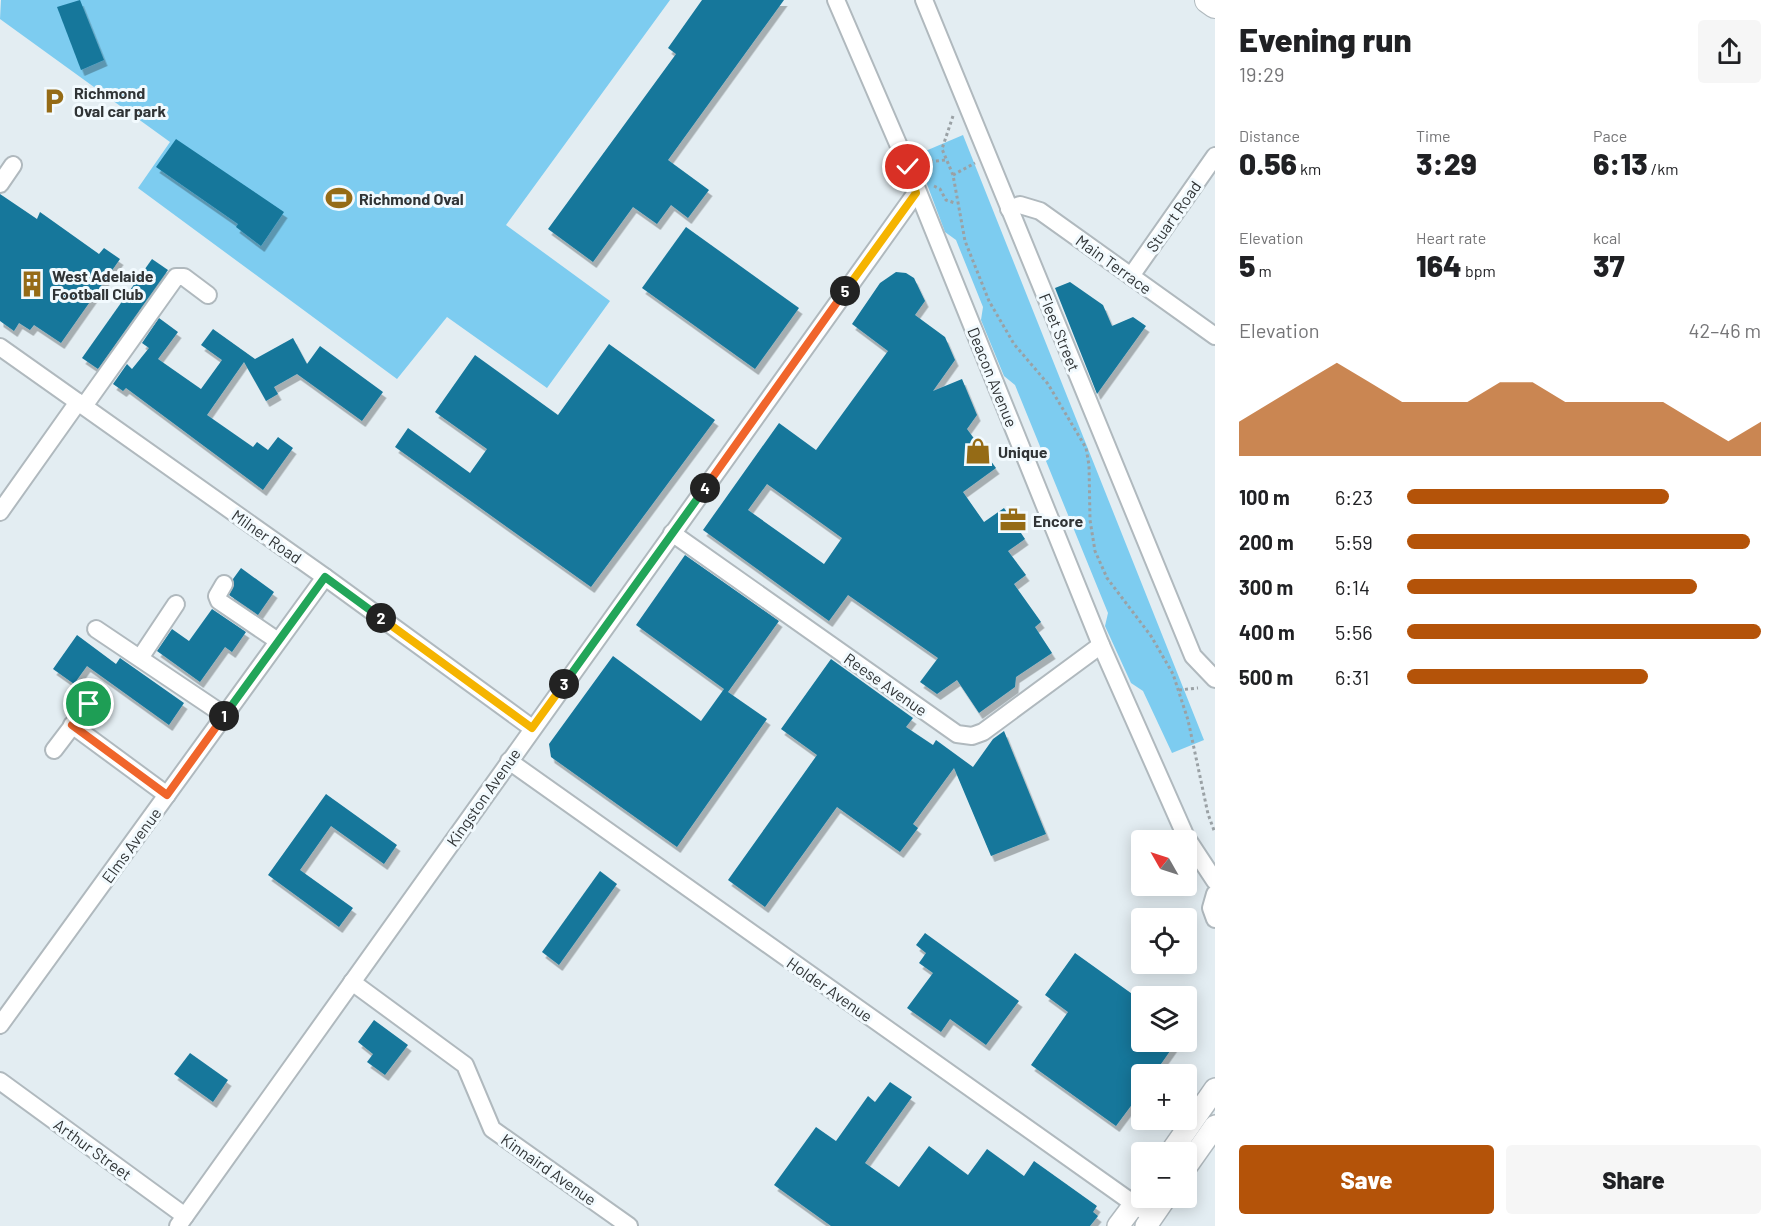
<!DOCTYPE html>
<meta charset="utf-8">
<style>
:root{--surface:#fff;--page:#f6f6f6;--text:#202124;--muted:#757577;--accent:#b45309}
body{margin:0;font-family:Barlow,sans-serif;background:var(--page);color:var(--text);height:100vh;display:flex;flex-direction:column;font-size:22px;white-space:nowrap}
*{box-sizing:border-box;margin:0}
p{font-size:20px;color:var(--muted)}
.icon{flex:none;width:33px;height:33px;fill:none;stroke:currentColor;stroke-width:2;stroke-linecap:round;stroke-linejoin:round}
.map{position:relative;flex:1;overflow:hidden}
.panel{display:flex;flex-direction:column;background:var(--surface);width:570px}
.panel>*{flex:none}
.needle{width:39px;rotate:309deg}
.fabs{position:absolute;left:1131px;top:830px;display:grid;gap:12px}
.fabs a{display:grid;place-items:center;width:66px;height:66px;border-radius:6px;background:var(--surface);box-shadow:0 3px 15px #0003;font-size:30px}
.pin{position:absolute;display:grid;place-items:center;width:51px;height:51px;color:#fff;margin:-26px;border:3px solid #fff;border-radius:50%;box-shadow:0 2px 6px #0007}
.km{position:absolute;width:30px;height:30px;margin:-15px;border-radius:50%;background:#222;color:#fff;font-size:16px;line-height:30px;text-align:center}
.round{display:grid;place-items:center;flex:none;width:63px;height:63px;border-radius:6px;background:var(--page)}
.summary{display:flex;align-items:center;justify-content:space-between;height:102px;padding:0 24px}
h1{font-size:33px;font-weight:800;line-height:45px}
.stats{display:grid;grid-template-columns:repeat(3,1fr);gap:9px;height:102px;padding:6px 24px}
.stats div{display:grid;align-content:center}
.stats b{font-size:30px;font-weight:800}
.stats small{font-size:16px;font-weight:400}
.stats p{font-size:16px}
.chart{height:168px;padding:12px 24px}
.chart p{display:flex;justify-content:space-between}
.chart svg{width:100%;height:108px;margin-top:6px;fill:var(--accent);opacity:.7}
.button{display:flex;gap:12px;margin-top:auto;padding:12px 24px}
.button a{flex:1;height:69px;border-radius:6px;background:var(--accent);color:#fff;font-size:24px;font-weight:800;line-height:69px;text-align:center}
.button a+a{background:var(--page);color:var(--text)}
ul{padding:0 24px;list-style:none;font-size:20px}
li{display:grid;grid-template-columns:96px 72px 1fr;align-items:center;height:45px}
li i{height:15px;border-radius:8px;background:var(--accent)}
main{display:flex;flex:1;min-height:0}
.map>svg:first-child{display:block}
.green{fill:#7dccf0}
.building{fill:#15779b;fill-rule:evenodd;filter:url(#shadow)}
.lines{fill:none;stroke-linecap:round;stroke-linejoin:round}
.minor-casing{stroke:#b0b9be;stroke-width:20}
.major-casing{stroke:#b0b9be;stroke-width:24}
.highway-casing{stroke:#b0b9be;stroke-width:28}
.path{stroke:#9aa1a5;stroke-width:3;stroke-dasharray:3 3;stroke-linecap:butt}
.minor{stroke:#fff;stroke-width:16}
.major{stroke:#fff;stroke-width:21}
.highway{stroke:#fff;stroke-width:26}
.split-1-casing{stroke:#fff;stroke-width:12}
.split-2-casing{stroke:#fff;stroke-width:12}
.split-3-casing{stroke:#fff;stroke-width:12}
.split-4-casing{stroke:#fff;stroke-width:12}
.split-5-casing{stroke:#fff;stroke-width:12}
.split-6-casing{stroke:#fff;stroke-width:12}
.split-1{stroke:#f0652b;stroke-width:8}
.split-2{stroke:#22a559;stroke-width:8}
.split-3{stroke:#f5b400;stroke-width:8}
.split-4{stroke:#22a559;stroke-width:8}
.split-5{stroke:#f0652b;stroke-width:8}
.split-6{stroke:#f5b400;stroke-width:8}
.labels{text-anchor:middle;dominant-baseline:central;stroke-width:6;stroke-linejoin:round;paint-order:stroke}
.poi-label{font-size:16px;font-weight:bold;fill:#303436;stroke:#f2fafe;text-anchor:start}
.street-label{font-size:16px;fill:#303436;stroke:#f2fafe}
</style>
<main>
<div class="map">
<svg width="1215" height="1226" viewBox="0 0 1215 1226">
<defs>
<filter id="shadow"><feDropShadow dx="3.5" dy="6" stdDeviation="0" flood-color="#0004"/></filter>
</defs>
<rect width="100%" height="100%" fill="#e3edf2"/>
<g class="green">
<path d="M 1,0 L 670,0 L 506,225 L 610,301 L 547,388 L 447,317 L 397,379 L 138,188 L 170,142 L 0,19 Z"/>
<path d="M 963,135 L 1204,740 L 1172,753 L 1143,691 L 1131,683 L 1105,626 L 1108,613 L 1015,385 L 1004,376 L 981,320 L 983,307 L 956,240 L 945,232 L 916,155 Z"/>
</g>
<g class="building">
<path d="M 80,0 L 104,60 L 81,70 L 57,7 Z"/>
<path d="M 702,0 L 784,0 L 668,160 L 709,190 L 688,218 L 671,205 L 657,224 L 633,207 L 593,262 L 548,229 L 676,54 L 668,48 Z"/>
<path d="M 176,139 L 284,212 L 261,246 L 236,227 L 238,224 L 156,167 Z"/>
<path d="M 0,194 L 37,219 L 40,212 L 99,254 L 104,248 L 120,259 L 61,343 L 34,325 L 30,330 L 19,323 L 14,331 L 0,321 Z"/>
<path d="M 686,227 L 799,308 L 755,369 L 642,288 Z"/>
<path d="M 152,259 L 168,270 L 98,369 L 82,358 Z"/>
<path d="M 896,272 L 906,273 L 914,278 L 925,301 L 915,315 L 945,337 L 955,360 L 933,391 L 962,379 L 977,415 L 967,429 L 996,468 L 963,492 L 984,522 L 1004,508 L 1025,539 L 1008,551 L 1026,575 L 1014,584 L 1041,622 L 1035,627 L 1052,653 L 1016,677 L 1015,687 L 979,713 L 957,680 L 937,694 L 920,682 L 938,658 L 848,595 L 829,621 L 703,530 L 779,423 L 816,450 L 888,351 L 852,324 L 880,283 ZM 767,484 L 842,538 L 824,564 L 748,510 Z"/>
<path d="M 1070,282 L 1103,305 L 1112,326 L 1133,317 L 1146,326 L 1097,394 L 1055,288 Z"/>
<path d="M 159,318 L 178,332 L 158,359 L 201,389 L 222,360 L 201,345 L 213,329 L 255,359 L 293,338 L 307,364 L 320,346 L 383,392 L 362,421 L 297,374 L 274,387 L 278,394 L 266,401 L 244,362 L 207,415 L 253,447 L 257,442 L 268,450 L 278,437 L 293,448 L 263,490 L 126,388 L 123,391 L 113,384 L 127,364 L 132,369 L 149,348 L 142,343 Z"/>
<path d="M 609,344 L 715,420 L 591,587 L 395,447 L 408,428 L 470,473 L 487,449 L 435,412 L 475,355 L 558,415 Z"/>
<path d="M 685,555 L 779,621 L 728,692 L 767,719 L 677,847 L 551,757 L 549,744 L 613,656 L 701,721 L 724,689 L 636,625 Z"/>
<path d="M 241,568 L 274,592 L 258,615 L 229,595 L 234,585 L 233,579 Z"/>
<path d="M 212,609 L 246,632 L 232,652 L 225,647 L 200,682 L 157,651 L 172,629 L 189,641 Z"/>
<path d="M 77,635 L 116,664 L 120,658 L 184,703 L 169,725 L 87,666 L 74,684 L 53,669 Z"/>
<path d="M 831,659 L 913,718 L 906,727 L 933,745 L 936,740 L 973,767 L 993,739 L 1004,731 L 1046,834 L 991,856 L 954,768 L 913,824 L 918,828 L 900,852 L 837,807 L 765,907 L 728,880 L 817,755 L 781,729 Z"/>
<path d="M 326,794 L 397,845 L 384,864 L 331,826 L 300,870 L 353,908 L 339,927 L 268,875 Z"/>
<path d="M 600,871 L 617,884 L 559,965 L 542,952 Z"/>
<path d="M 925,933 L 1019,1001 L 986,1045 L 950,1019 L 941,1032 L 907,1008 L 933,973 L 919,963 L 926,953 L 916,945 Z"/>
<path d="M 1075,953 L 1142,1001 L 1142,1041 L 1177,1041 L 1154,1074 L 1142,1074 L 1142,1091 L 1116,1126 L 1031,1065 L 1068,1012 L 1045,995 Z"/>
<path d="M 374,1020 L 408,1045 L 385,1075 L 367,1062 L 373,1054 L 358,1042 Z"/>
<path d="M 190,1053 L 228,1080 L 213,1102 L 174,1074 Z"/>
<path d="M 890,1082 L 912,1097 L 865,1163 L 899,1187 L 929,1146 L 968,1175 L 987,1149 L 1024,1176 L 1034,1161 L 1097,1206 L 1093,1212 L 1098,1216 L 1090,1226 L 831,1226 L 774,1185 L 816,1127 L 836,1141 L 868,1096 L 875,1102 Z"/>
</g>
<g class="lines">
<g class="minor-casing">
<g id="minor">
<path d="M 836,0 L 908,167 L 1101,645 L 1186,837 L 1215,881"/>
<path d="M 924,0 L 1193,656 L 1215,679"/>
<path d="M 0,184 L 13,165"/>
<path d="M 1009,209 L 1020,205 L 1040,211 L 1215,336"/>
<path d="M 1131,276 L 1215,156"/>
<path d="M 0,347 L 325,577 L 532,728"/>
<path d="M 84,406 L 176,277 L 184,277 L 208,295"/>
<path d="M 0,512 L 78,402"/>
<path d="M 672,533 L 957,734 L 972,736 L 983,732 L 1101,645"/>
<path d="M 224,584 L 217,596 L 219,601 L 278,641"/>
<path d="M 96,629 L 224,715"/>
<path d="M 140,658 L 176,604"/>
<path d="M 72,725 L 167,795"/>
<path d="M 54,750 L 89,704"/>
<path d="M 509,761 L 1144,1211"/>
<path d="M 1215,894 L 1211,908 L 1215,919"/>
<path d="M 352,982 L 465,1065 L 492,1129 L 629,1226"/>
<path d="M 0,1025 L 325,577"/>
<path d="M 0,1081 L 185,1216"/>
<path d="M 178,1226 L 916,193"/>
</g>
</g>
<g class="major-casing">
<g id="major">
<path d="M 1171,1152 L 1215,1089"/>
<path d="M 1186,1167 L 1215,1126"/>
<path d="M 1118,1226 L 1142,1194"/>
<path d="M 1146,1226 L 1166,1197"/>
</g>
</g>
<g class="highway-casing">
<path id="highway" d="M 1208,0 L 1215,5"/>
</g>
<g class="path">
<path d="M 953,116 L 942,149 L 953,175 L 965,241 L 989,301 L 1014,344 L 1048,384 L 1086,448 L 1089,465 L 1090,520 L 1095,551 L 1107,578 L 1151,636 L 1173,674 L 1188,720 L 1208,814 L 1215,833"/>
<path d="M 924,162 L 946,160"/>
<path d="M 953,175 L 975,163"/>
<path d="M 934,186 L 940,189 L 946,200 L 955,203"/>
<path d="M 1179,690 L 1198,688"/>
</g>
<use href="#minor" class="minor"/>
<use href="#major" class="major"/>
<use href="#highway" class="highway"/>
</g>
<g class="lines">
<g class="split-1-casing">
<path id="split-1" d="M 89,704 L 72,725 L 167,795 L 224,716"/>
</g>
<g class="split-2-casing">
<path id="split-2" d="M 224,716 L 325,577 L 381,618"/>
</g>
<g class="split-3-casing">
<path id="split-3" d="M 381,618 L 532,728 L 564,684"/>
</g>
<g class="split-4-casing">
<path id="split-4" d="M 564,684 L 705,488"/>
</g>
<g class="split-5-casing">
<path id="split-5" d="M 705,488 L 845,291"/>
</g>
<g class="split-6-casing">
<path id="split-6" d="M 845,291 L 916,193 L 908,167"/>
</g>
<use href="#split-1" class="split-1"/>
<use href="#split-2" class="split-2"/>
<use href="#split-3" class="split-3"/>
<use href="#split-4" class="split-4"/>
<use href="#split-5" class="split-5"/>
<use href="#split-6" class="split-6"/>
</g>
<defs>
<g id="parking-bare" transform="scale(2.07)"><path d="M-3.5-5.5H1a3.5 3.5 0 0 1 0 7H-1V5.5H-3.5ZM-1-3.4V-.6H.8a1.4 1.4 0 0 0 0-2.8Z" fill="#956b16" stroke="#f2fafe" stroke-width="2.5" paint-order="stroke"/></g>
<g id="stadium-bare" transform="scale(2.07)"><path d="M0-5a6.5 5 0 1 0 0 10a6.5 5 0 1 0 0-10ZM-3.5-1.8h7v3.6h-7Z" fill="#956b16" stroke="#f2fafe" stroke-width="2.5" paint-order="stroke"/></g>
<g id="building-bare" transform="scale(2.07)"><path d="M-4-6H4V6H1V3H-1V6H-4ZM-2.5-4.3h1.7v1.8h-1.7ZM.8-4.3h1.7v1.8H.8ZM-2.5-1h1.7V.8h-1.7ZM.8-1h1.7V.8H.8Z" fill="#956b16" stroke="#f2fafe" stroke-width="2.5" paint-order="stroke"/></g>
<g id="shop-bare" transform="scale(2.07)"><path d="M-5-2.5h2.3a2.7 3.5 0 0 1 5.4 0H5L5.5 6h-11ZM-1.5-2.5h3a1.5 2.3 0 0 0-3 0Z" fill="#956b16" stroke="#f2fafe" stroke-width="2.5" paint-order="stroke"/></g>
<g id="office-bare" transform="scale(2.07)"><path d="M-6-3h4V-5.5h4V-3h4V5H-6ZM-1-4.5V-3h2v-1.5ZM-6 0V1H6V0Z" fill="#956b16" stroke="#f2fafe" stroke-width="2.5" paint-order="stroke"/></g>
</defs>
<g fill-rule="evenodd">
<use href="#parking-bare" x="54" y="101"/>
<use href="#stadium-bare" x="339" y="198"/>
<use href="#building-bare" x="32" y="284"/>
<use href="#shop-bare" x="978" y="451"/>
<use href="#office-bare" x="1013" y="520"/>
</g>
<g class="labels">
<g class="poi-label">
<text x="74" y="92">Richmond<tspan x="74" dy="18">Oval car park</tspan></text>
<text x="359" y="198">Richmond Oval</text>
<text x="52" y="275">West Adelaide<tspan x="52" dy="18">Football Club</tspan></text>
<text x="998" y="451">Unique</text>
<text x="1033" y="520">Encore</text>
</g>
<g class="street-label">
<text transform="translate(1173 216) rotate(-55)">Stuart Road</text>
<text transform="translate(1114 264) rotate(36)">Main Terrace</text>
<text transform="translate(1060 332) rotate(68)">Fleet Street</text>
<text transform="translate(993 377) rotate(68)">Deacon Avenue</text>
<text transform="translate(267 536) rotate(35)">Milner Road</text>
<text transform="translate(886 684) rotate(35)">Reese Avenue</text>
<text transform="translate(483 797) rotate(-55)">Kingston Avenue</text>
<text transform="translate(131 845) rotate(-54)">Elms Avenue</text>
<text transform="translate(830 989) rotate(35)">Holder Avenue</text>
<text transform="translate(93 1149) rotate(36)">Arthur Street</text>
<text transform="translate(549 1169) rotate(35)">Kinnaird Avenue</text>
</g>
</g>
</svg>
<div class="fabs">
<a><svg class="needle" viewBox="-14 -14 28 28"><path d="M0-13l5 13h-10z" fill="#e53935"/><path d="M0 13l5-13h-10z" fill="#757577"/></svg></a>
<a><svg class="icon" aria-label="locate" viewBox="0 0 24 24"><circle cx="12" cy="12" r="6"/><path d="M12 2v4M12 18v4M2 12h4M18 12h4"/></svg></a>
<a><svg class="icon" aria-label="layers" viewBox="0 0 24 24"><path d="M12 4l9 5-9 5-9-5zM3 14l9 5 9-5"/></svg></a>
<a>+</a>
<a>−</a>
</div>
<div class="pin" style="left:89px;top:704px;background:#1e9e55"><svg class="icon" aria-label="arrive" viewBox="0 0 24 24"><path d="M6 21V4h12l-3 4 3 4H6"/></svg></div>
<div class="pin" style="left:908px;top:167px;background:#d93025"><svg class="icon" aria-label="check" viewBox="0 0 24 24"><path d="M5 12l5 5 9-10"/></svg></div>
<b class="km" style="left:224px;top:716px">1</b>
<b class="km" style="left:381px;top:618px">2</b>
<b class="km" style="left:564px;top:684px">3</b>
<b class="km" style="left:705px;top:488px">4</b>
<b class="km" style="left:845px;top:291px">5</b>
</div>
<section class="panel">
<div class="summary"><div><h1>Evening run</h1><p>19:29</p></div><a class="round"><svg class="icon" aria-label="share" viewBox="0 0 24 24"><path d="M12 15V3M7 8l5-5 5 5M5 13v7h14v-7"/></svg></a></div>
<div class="stats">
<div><p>Distance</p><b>0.56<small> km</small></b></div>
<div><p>Time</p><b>3:29</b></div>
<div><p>Pace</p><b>6:13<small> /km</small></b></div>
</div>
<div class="stats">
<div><p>Elevation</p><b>5<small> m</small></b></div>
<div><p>Heart rate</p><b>164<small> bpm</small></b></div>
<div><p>kcal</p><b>37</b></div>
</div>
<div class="chart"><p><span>Elevation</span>42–46 m</p>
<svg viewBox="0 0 160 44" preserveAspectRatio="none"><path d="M0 44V30L10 22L20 14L30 6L40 14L50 22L60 22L70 22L80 14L90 14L100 22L110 22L120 22L130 22L140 30L150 38L160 30V44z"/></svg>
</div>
<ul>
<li><b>100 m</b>6:23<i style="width:74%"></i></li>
<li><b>200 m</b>5:59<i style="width:97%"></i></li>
<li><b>300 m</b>6:14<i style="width:82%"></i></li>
<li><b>400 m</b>5:56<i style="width:100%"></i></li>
<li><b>500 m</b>6:31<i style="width:68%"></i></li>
</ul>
<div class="button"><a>Save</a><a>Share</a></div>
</section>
</main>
